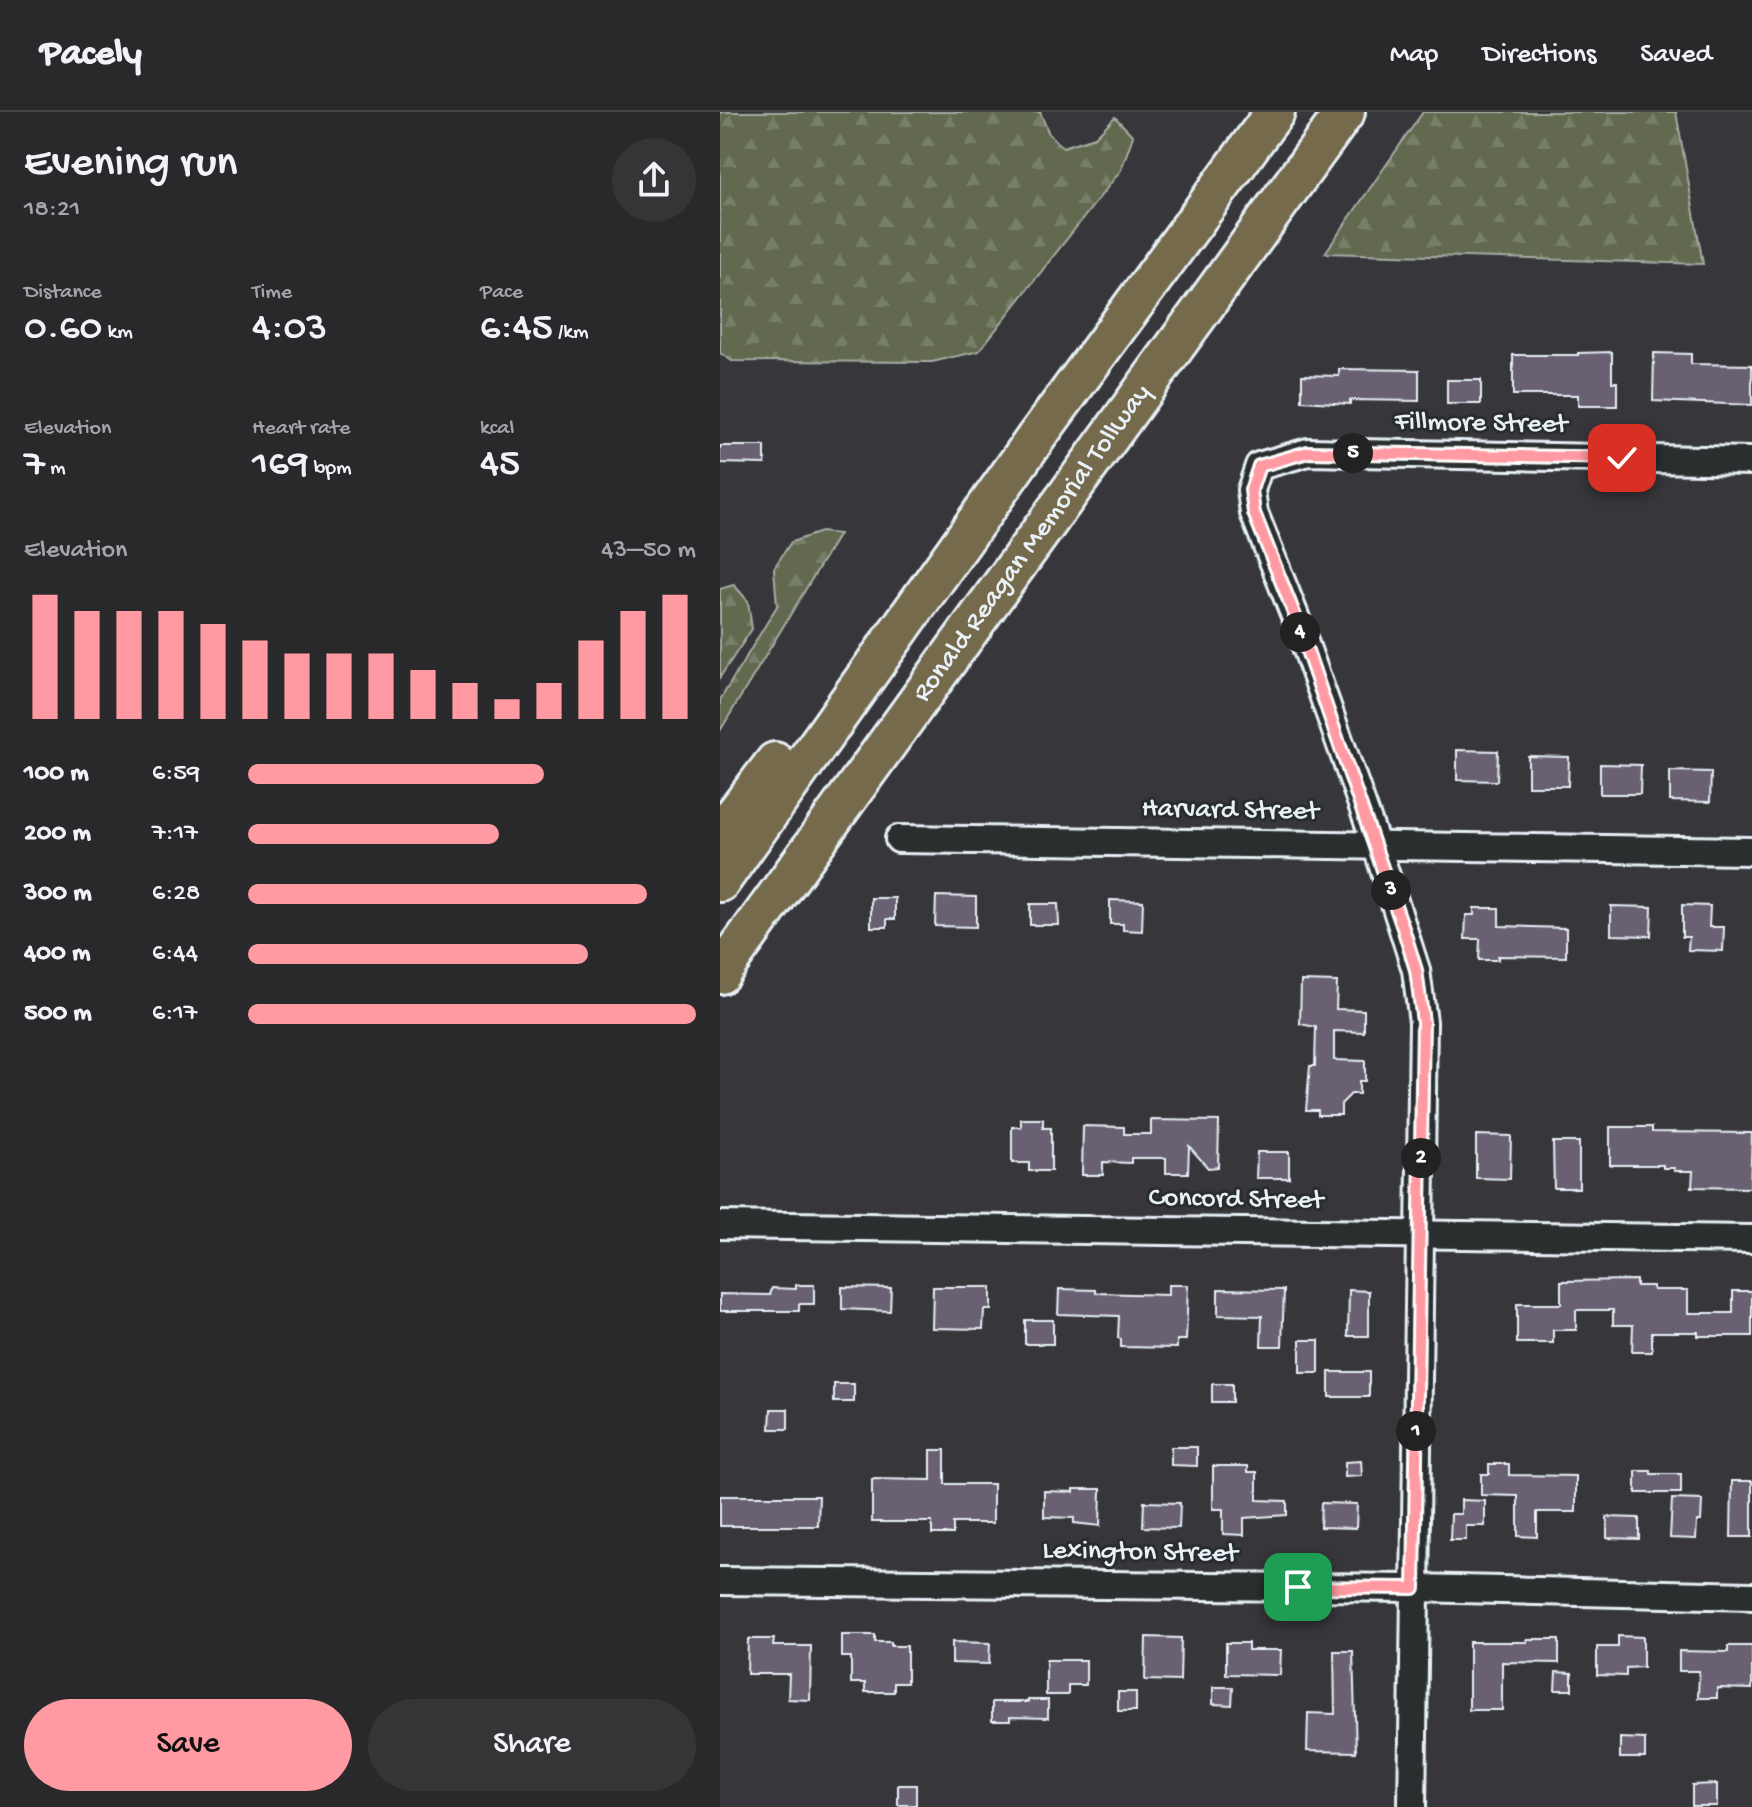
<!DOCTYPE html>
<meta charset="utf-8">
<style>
:root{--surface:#29292c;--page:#353538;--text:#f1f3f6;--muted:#a5a6a9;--line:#454548;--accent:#ff9aa2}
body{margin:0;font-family:"Gochi Hand",sans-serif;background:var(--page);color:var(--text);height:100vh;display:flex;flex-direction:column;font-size:30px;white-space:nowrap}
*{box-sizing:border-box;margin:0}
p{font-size:26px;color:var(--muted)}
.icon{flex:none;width:44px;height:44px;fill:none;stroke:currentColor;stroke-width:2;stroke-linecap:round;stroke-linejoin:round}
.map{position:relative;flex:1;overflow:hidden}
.drawer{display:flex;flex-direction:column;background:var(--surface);width:720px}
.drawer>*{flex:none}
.pin{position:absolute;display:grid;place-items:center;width:68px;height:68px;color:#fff;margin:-34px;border-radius:16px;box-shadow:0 4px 12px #0006}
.km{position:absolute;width:40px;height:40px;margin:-20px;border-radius:50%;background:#222;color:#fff;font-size:22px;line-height:40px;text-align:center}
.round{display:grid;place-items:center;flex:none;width:84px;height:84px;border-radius:42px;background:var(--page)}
.headline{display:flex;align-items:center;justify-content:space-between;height:136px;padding:0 24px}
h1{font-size:44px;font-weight:600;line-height:60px}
.figures{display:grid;grid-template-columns:repeat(3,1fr);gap:12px;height:136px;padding:8px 24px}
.figures div{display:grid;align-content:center}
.figures b{font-size:40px;font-weight:600}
.figures small{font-size:22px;font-weight:400}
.figures p{font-size:22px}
.chart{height:224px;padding:16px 24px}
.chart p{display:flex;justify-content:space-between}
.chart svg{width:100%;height:144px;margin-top:8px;stroke:var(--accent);stroke-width:6}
.action{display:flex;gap:16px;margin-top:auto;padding:16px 24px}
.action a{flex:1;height:92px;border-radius:48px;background:var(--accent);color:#111;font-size:32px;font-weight:600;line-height:92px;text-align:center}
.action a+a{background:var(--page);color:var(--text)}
ul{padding:0 24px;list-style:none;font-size:26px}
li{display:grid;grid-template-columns:128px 96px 1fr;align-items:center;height:60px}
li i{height:20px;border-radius:10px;background:var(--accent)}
header{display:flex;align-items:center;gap:48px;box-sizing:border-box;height:112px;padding:0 40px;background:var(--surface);border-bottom:2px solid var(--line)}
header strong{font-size:38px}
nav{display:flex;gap:44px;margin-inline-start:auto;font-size:28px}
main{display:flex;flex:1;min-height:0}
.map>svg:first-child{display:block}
.forest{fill:url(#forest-firs);stroke:#a5ada4;stroke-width:2}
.building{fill:#696071;stroke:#e8f1f8;stroke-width:2}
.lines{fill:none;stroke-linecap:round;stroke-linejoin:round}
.minor-casing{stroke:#e8f1f8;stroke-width:32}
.highway-casing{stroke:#e8f1f8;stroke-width:44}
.minor{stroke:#2a2d2e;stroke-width:26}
.highway{stroke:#746b4b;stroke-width:38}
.route-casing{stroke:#fff;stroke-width:16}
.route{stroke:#ff9aa2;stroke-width:10}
.labels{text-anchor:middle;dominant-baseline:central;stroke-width:6;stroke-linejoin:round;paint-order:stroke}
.street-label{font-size:28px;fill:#e8f1f8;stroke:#2a2d2e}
</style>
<header>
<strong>Pacely</strong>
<nav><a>Map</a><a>Directions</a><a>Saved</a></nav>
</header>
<main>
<section class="drawer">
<div class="headline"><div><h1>Evening run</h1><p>18:21</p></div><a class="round"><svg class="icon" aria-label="share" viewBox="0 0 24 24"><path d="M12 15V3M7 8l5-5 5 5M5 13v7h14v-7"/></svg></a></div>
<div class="figures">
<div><p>Distance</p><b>0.60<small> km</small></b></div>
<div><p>Time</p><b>4:03</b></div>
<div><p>Pace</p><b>6:45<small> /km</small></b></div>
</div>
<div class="figures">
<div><p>Elevation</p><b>7<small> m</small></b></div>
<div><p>Heart rate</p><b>169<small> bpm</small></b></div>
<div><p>kcal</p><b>45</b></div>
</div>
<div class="chart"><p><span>Elevation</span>43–50 m</p>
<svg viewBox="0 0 160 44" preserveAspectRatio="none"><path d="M5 44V6M15 44V11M25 44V11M35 44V11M45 44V15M55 44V20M65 44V24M75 44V24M85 44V24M95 44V29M105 44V33M115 44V38M125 44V33M135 44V20M145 44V11M155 44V6"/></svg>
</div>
<ul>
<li><b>100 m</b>6:59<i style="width:66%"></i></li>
<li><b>200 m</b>7:17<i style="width:56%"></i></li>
<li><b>300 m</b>6:28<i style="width:89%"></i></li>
<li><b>400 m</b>6:44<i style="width:76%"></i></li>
<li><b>500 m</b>6:17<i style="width:100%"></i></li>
</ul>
<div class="action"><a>Save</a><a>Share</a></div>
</section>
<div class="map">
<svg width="1032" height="1695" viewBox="0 0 1032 1695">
<defs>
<pattern id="forest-firs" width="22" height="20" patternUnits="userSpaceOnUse" patternTransform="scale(2)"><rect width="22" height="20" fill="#62694f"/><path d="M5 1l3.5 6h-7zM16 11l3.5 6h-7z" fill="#787f69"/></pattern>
</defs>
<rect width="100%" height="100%" fill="#37373b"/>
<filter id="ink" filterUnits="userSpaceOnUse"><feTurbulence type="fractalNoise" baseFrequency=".0125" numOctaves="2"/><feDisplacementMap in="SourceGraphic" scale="16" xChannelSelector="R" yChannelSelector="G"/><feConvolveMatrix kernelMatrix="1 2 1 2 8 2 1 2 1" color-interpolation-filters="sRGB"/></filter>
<g filter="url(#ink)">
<g class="forest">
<path d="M 0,0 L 320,0 L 329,22 L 343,35 L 375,25 L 395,5 L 413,24 L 401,58 L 259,239 L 212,250 L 12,249 L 0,241 Z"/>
<path d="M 703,0 L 956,0 L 983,152 L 605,141 Z"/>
<path d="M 101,420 L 119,422 L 0,619 L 0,588 L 57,494 L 54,456 L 71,430 Z"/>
<path d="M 14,473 L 28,489 L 32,517 L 0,565 L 0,477 Z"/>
</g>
<g class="building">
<path d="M 892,240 L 892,270 L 897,270 L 897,294 L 858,294 L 858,283 L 793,283 L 793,243 L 858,243 L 858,241 Z"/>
<path d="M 934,241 L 971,242 L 971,252 L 1032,253 L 1032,293 L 933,289 Z"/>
<path d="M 619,257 L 699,258 L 699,289 L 630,288 L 630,292 L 582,289 L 582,263 L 619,264 Z"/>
<rect x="727" y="268" width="34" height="24"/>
<path d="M 0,334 L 45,334 L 45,352 L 0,351 Z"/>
<path d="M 737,638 L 778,639 L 777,669 L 737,668 Z"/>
<path d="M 808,644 L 849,645 L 848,674 L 808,674 Z"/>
<path d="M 880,652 L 921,653 L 920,682 L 880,682 Z"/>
<path d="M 950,659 L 991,660 L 990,690 L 950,689 Z"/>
<path d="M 216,784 L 256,785 L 256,815 L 215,814 Z"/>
<path d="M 151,786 L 175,786 L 175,807 L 167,807 L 167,815 L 151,815 Z"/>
<path d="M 390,788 L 423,789 L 422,819 L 403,818 L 403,812 L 390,812 Z"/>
<path d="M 310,792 L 338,792 L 339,813 L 310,813 Z"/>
<path d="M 962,793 L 990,794 L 989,815 L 1004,815 L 1003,839 L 968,838 L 969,825 L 962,825 Z"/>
<path d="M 891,794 L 932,795 L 931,824 L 891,823 Z"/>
<path d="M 754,796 L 779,796 L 779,814 L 846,816 L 846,845 L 778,844 L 778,848 L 759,848 L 760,827 L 745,827 L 746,803 L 754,803 Z"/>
<path d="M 581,869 L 617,870 L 616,897 L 644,898 L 644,920 L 614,919 L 614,948 L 645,949 L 645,969 L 639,969 L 639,982 L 631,982 L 621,992 L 621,1003 L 598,1003 L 598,998 L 586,998 L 590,954 L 595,954 L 596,915 L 580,912 Z"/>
<path d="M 301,1007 L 323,1007 L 323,1016 L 331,1016 L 331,1059 L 309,1059 L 309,1051 L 292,1051 L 292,1015 L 301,1015 Z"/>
<path d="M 431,1008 L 499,1009 L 498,1055 L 488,1056 L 469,1034 L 468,1061 L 446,1061 L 446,1046 L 411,1046 L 411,1051 L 383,1050 L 383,1063 L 362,1063 L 363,1014 L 404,1015 L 404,1022 L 431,1022 Z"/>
<path d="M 890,1015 L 932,1015 L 932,1020 L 1032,1021 L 1030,1076 L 972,1075 L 973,1059 L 954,1059 L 954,1056 L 943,1056 L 943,1053 L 890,1053 Z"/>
<path d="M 756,1023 L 791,1024 L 790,1067 L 756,1066 Z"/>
<path d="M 833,1030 L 859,1030 L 859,1076 L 834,1076 Z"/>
<path d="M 537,1040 L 569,1040 L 569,1066 L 536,1066 Z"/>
<path d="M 916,1168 L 916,1174 L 933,1174 L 933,1178 L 968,1178 L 968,1201 L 1013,1201 L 1013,1179 L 1032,1179 L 1032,1224 L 978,1224 L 978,1220 L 932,1220 L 932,1240 L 912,1240 L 913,1213 L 893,1213 L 893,1198 L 856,1198 L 856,1218 L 833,1218 L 833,1231 L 797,1231 L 797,1192 L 841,1192 L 841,1169 Z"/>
<path d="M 76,1173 L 94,1173 L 94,1192 L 79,1192 L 79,1199 L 0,1199 L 0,1182 L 50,1183 L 52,1176 L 76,1177 Z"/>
<path d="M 448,1173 L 468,1173 L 466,1228 L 457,1228 L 457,1236 L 401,1235 L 401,1227 L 398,1226 L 399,1204 L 338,1202 L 339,1177 L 376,1178 L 376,1181 L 448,1183 Z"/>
<path d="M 122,1175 L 171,1176 L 170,1199 L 122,1197 Z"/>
<path d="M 213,1175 L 271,1175 L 271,1198 L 264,1198 L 263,1217 L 212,1216 Z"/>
<path d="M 498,1177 L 564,1178 L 562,1234 L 541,1234 L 542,1204 L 498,1203 Z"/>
<path d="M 629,1178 L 649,1179 L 649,1224 L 628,1224 Z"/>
<rect x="305" y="1208" width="28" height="24"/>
<rect x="580" y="1228" width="19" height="33"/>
<rect x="609" y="1260" width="40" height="25"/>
<rect x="114" y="1272" width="20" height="18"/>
<rect x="492" y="1272" width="20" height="18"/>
<path d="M 51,1297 L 68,1297 L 68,1317 L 50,1317 Z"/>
<path d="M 451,1335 L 477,1335 L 477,1354 L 451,1353 Z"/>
<path d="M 211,1338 L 225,1338 L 225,1372 L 273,1372 L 273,1411 L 233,1411 L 233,1422 L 212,1422 L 212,1410 L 152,1410 L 152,1367 L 211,1368 Z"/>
<path d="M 641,1349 L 642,1364 L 625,1365 L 625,1350 Z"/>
<path d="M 769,1352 L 789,1352 L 789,1363 L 856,1364 L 856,1400 L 817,1400 L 817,1425 L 798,1424 L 798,1384 L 761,1383 L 761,1362 L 769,1362 Z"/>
<path d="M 493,1354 L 528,1354 L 528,1360 L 537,1360 L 537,1388 L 567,1389 L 567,1403 L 524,1406 L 524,1423 L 503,1422 L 503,1397 L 493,1397 Z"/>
<path d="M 916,1359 L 931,1359 L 931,1362 L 961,1362 L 961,1381 L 916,1381 Z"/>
<path d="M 1012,1369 L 1032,1369 L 1032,1425 L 1011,1425 Z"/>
<path d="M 354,1377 L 381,1377 L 380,1414 L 354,1411 L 354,1406 L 324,1405 L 324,1379 L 354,1380 Z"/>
<path d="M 0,1384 L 99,1384 L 98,1414 L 0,1414 Z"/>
<path d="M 952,1387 L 982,1388 L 981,1409 L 977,1409 L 976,1427 L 950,1426 Z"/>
<path d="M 741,1388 L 765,1389 L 765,1414 L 746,1414 L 746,1428 L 730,1428 L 731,1402 L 741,1402 Z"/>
<path d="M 424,1390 L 460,1391 L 459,1416 L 423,1415 Z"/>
<path d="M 601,1391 L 637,1392 L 636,1416 L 600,1415 Z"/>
<path d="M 887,1405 L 919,1406 L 919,1427 L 887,1426 Z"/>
<path d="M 122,1523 L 155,1523 L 155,1530 L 171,1530 L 171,1534 L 187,1534 L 187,1571 L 174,1571 L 174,1580 L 145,1580 L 145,1571 L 131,1571 L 131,1545 L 122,1545 Z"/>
<path d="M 898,1524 L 923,1525 L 923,1555 L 906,1556 L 906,1564 L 877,1563 L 877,1535 L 898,1535 Z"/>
<path d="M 426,1525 L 461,1526 L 460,1569 L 425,1568 Z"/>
<path d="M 28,1527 L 54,1527 L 53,1534 L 91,1534 L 90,1588 L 68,1587 L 69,1562 L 27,1562 Z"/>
<path d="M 807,1527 L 839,1527 L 839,1551 L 782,1550 L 782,1598 L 749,1598 L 749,1530 L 807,1530 Z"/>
<path d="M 232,1530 L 270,1531 L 269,1552 L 232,1551 Z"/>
<path d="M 506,1531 L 528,1531 L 528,1538 L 561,1538 L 560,1563 L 506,1562 Z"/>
<path d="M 1008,1534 L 1032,1534 L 1032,1577 L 997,1576 L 997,1586 L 978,1586 L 979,1559 L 959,1559 L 959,1539 L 1008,1540 Z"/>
<path d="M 614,1539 L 633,1539 L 636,1640 L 587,1639 L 588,1601 L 615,1602 Z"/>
<path d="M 326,1548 L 366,1548 L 366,1573 L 348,1573 L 348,1583 L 326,1583 Z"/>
<path d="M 836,1560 L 852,1561 L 852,1578 L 835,1578 Z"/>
<path d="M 493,1575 L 513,1575 L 512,1593 L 493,1592 Z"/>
<rect x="398" y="1580" width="18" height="19"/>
<path d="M 308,1588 L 328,1588 L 328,1606 L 290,1605 L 290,1609 L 272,1609 L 272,1590 L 308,1590 Z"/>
<path d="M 900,1626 L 925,1627 L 925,1646 L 900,1646 Z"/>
<path d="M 997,1672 L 997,1694 L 972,1694 L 972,1673 Z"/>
<rect x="178" y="1673" width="18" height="20"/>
</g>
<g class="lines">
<g class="minor-casing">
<g id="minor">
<path d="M 179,727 L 1032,739"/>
<path d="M 0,1113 L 1032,1127"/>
<path d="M 0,1469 L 694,1476 L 1032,1484"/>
<path d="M 692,1695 L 703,910 L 696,858 L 656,732 L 575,504 L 534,401 L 531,378 L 539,354 L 588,340 L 1032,349"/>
</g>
</g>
<g class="highway-casing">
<g id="highway">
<path d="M 0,722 L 55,650"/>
<path d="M 0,770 L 315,327 L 555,0"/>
<path id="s1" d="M 0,862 L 625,0"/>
</g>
</g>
<use href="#minor" class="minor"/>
<use href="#highway" class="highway"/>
</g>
</g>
<g class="lines" filter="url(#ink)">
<g class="route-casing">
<path id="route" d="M 578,1475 L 694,1476 L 703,910 L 696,858 L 684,819 L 575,504 L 534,401 L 531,378 L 539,354 L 588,340 L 902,346"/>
</g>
<use href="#route" class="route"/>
</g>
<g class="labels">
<g class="street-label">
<text transform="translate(761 312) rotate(1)">Fillmore Street</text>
<text stroke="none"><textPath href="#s1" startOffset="532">Ronald Reagan Memorial Tollway</textPath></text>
<text transform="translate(510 699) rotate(1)">Harvard Street</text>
<text transform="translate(516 1088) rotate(1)">Concord Street</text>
<text transform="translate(420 1441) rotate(1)">Lexington Street</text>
</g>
</g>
</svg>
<div class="pin" style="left:578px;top:1475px;background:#1e9e55"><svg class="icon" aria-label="arrive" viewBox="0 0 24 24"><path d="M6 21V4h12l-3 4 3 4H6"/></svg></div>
<div class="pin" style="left:902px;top:346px;background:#d93025"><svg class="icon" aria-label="check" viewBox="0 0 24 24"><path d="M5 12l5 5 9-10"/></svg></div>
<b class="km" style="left:696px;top:1319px">1</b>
<b class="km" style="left:701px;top:1046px">2</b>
<b class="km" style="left:671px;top:778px">3</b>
<b class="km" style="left:580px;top:520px">4</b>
<b class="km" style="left:633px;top:341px">5</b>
</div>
</main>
